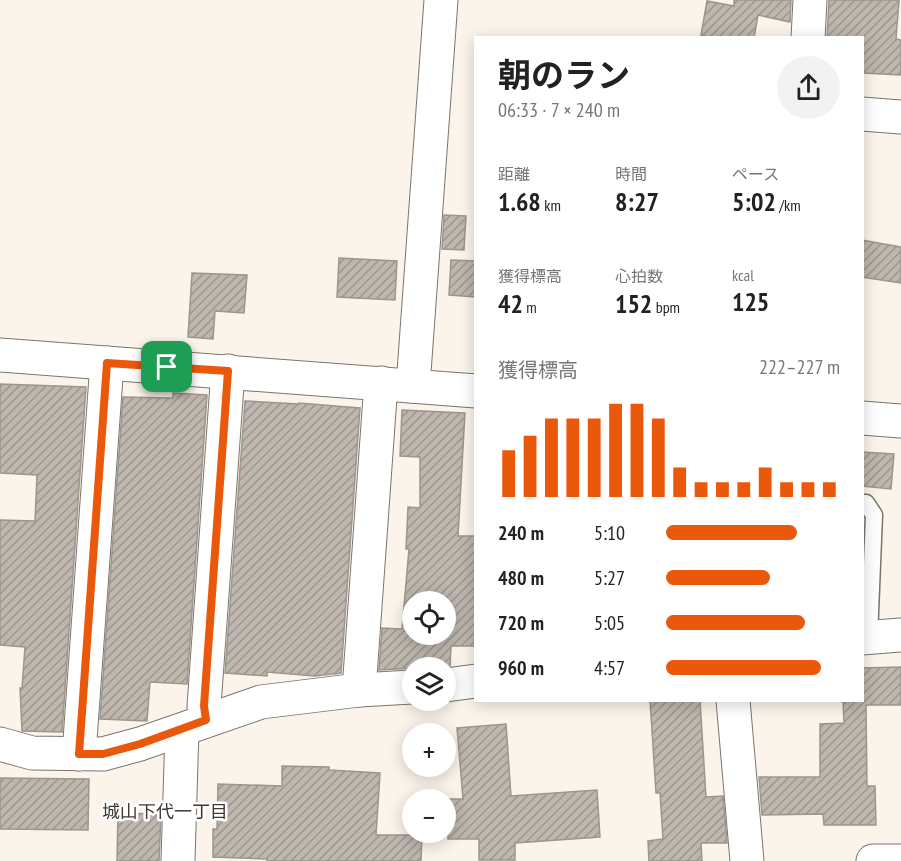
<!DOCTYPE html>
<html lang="ja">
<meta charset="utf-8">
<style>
:root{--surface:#fff;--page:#f2f2f2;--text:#222;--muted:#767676;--accent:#ea580c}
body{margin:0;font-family:"PT Sans Narrow","Noto Sans JP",sans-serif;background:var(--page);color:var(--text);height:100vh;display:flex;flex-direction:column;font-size:22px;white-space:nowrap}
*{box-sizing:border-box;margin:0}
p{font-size:20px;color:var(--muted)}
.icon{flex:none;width:33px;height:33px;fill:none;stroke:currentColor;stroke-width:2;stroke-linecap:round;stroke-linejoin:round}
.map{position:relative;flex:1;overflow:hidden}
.panel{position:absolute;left:474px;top:36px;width:390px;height:666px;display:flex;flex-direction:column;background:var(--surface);border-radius:0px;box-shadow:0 3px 15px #0003}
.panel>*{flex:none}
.controls{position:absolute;left:402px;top:591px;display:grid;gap:12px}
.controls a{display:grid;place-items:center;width:54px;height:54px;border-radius:50%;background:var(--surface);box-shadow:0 3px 15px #0003;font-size:30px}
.pin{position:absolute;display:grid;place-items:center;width:51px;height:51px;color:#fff;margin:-26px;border-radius:12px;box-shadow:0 3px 9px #0006}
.round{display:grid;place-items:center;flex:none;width:63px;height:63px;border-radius:32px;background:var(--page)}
.head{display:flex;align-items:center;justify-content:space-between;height:102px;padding:0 24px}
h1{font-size:33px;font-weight:700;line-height:45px}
.stats{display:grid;grid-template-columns:repeat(3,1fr);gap:9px;height:102px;padding:6px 24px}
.stats div{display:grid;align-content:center}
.stats b{font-size:26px;font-weight:700}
.stats small{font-size:16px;font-weight:400}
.stats p{font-size:16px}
.chart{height:168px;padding:12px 24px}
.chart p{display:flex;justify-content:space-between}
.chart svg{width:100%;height:108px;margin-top:6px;stroke:var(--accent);stroke-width:6}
ul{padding:0 24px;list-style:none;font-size:20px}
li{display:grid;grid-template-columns:96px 72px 1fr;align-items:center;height:45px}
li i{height:15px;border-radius:8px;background:var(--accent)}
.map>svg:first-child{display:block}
.building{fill:url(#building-hatch);stroke:#9c968d;stroke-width:1.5;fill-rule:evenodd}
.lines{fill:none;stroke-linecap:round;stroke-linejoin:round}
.service-casing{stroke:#7b756c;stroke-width:19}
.minor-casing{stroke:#7b756c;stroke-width:35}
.service{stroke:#fff;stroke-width:16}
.minor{stroke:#fff;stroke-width:33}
.route-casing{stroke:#fff;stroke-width:12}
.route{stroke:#ea580c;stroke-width:8}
.labels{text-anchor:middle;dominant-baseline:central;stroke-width:5;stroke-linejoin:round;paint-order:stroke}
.neighbourhood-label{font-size:18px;fill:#3c3935;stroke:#fff}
</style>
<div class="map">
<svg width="901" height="861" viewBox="0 0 901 861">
<defs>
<pattern id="building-hatch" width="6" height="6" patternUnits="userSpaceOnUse" patternTransform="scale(1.5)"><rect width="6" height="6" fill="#beb7ae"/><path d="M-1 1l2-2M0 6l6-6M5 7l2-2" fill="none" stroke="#9c968e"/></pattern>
</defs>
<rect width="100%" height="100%" fill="#fbf4ea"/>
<g class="building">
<path d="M 734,0 L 791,0 L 790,22 L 758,15 L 754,38 L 712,38 L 701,35 L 707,1 L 734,6 Z"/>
<path d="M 829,0 L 899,0 L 896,39 L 901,40 L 901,75 L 862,73 L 862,38 L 827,38 Z"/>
<path d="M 444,215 L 466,216 L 464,250 L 442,249 Z"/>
<path d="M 862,240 L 901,247 L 901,283 L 862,277 Z"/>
<path d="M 339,258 L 397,261 L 395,300 L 337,297 Z"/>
<path d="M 451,260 L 476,261 L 476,297 L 449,295 Z"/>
<path d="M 192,273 L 247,275 L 244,313 L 215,311 L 213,339 L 188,337 Z"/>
<path d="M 0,384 L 86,387 L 62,732 L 22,731 L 20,688 L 22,688 L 25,647 L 0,645 L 0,520 L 35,521 L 37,475 L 0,473 Z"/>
<path d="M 173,393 L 207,395 L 187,684 L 150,682 L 147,721 L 100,719 L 123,397 L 173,398 Z"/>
<path d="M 245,401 L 299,404 L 299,403 L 360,408 L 341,673 L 315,676 L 267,672 L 267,676 L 225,673 Z"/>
<path d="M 402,410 L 465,413 L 458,536 L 476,536 L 476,646 L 451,646 L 450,666 L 379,670 L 382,628 L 402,629 L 409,549 L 406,549 L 408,507 L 420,508 L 420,457 L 400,456 ZM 412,602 L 446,602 L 446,634 L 412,634 Z"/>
<path d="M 862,452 L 894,454 L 891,489 L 862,486 Z"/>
<path d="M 901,667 L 901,705 L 866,705 L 867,786 L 875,786 L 876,825 L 824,825 L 823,814 L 762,815 L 759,777 L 820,777 L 820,724 L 844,723 L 843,700 L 862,700 L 862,668 Z"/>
<path d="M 650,700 L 700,700 L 706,797 L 723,796 L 727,843 L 701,843 L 702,861 L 649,861 L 648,841 L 663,839 L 660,793 L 656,793 Z"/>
<path d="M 506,724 L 511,796 L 597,790 L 600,837 L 515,843 L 515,860 L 479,860 L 479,839 L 448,839 L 448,799 L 463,799 L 457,728 Z"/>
<path d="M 282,766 L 329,767 L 329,770 L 380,773 L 376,835 L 422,835 L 421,861 L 267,861 L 267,859 L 213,857 L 213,829 L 217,829 L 218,784 L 282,786 Z"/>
<path d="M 0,778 L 89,779 L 88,830 L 0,829 Z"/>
<path d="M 118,813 L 161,814 L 159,861 L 117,861 Z"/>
</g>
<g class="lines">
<g class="service-casing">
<path id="service" d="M 862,503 L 866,503 L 874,515 L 869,637"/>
</g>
<g class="minor-casing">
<g id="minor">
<path d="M 808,38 L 810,0"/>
<path d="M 862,114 L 901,117"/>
<path d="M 0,355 L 476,391"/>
<path d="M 413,386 L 441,0"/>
<path d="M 862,418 L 901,421"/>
<path d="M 862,638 L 901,635"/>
<path d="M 446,685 L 476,681"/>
<path d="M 359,690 L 381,383"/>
<path d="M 733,700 L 747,861"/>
<path d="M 206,720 L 204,706 L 228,371"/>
<path d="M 0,744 L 32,753 L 103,754 L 140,744 L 261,702 L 359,690 L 412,687"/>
<path d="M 79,754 L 107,363"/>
<path d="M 178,861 L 182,730"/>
<path d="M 873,861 L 901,861"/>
</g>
</g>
<use href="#service" class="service"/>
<use href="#minor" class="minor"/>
</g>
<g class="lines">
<g class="route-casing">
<path id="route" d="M 107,363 L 228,371 L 204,706 L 206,720 L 140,744 L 103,754 L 79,754 Z"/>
</g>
<use href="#route" class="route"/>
</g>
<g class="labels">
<g class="neighbourhood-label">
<text x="165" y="811">城山下代一丁目</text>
</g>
</g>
</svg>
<div class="controls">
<a><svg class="icon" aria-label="locate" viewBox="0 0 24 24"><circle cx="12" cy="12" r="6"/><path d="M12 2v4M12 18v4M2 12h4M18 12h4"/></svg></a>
<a><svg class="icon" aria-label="layers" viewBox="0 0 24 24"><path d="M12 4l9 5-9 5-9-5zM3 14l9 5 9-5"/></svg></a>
<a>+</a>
<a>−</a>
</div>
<div class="pin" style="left:167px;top:367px;background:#1e9e55"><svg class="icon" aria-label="arrive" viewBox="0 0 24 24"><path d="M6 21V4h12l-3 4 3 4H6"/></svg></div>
<section class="panel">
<div class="head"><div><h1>朝のラン</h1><p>06:33 · 7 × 240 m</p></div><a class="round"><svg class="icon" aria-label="share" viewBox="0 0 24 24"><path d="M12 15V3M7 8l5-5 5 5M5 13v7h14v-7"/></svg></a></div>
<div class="stats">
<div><p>距離</p><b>1.68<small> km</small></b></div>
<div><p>時間</p><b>8:27</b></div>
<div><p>ペース</p><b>5:02<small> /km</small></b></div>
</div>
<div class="stats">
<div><p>獲得標高</p><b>42<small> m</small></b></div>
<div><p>心拍数</p><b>152<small> bpm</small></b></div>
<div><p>kcal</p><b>125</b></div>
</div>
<div class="chart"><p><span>獲得標高</span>222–227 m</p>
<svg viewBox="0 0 160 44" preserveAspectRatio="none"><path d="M5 44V25M15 44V19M25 44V12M35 44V12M45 44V12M55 44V6M65 44V6M75 44V12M85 44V32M95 44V38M105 44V38M115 44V38M125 44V32M135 44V38M145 44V38M155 44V38"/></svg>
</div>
<ul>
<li><b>240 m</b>5:10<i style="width:75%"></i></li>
<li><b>480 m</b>5:27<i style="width:60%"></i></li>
<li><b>720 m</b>5:05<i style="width:80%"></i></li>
<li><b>960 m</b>4:57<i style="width:89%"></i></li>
</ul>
</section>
</div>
